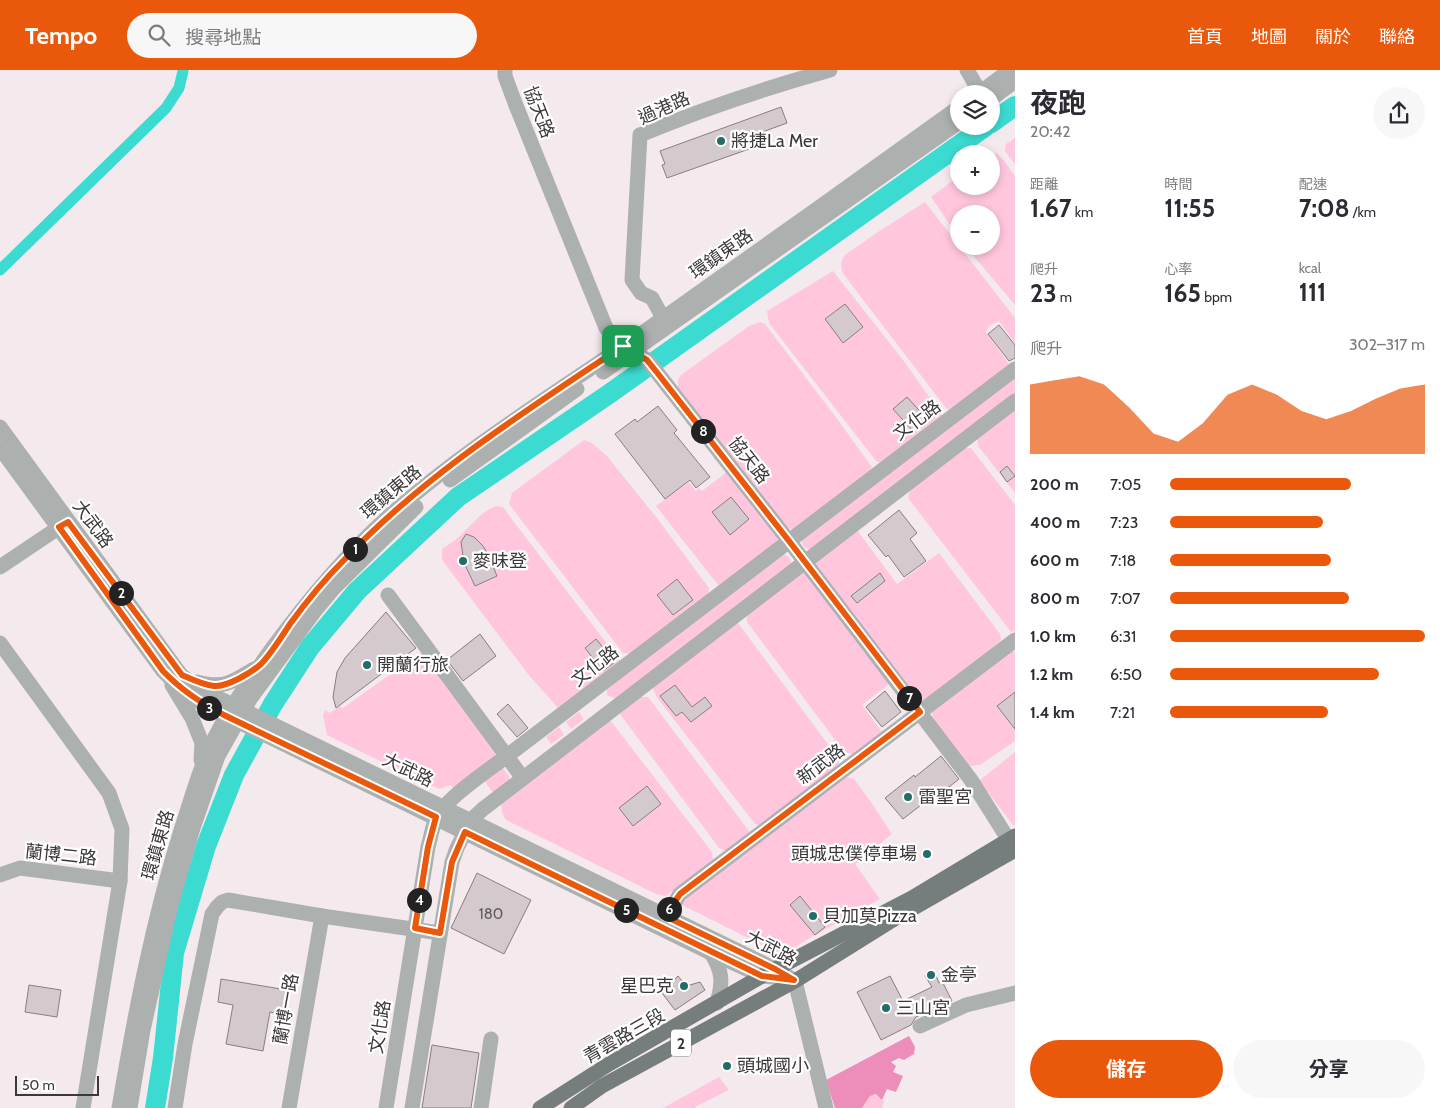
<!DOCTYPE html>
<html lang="zh-TW">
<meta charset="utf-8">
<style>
:root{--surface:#fff;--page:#f7f7f7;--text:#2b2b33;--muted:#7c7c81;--accent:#ea580c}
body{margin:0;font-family:Cabin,"Noto Sans TC",sans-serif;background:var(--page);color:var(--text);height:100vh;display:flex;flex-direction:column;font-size:19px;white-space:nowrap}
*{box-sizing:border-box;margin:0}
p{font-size:16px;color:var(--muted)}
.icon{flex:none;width:28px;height:28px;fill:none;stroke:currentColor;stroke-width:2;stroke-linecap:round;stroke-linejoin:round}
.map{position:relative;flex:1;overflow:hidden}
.panel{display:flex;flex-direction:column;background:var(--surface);width:425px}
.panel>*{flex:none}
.fabs{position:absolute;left:950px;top:15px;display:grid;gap:10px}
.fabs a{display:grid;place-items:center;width:50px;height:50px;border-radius:50%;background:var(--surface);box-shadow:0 2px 8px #0003;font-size:25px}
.scale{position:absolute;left:15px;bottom:12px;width:84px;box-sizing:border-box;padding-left:5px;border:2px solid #3c3839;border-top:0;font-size:14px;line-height:18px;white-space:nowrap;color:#3c3839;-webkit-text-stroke:4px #fff;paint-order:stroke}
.pin{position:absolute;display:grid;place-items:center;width:42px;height:42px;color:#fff;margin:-21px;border-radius:10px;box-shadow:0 2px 8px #0006}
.km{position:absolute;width:25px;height:25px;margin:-12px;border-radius:50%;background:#222;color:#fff;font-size:14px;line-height:25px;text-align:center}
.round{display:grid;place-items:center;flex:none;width:52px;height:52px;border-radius:26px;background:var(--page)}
.overview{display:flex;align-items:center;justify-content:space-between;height:85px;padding:0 15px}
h1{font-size:28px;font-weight:700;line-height:38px}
.stats{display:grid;grid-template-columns:repeat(3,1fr);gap:8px;height:85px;padding:5px 15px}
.stats div{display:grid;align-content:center}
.stats b{font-size:25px;font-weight:700}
.stats small{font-size:14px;font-weight:400}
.stats p{font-size:14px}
.chart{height:140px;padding:10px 15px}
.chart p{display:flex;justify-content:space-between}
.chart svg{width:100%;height:90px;margin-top:5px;fill:var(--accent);opacity:.7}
.action{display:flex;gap:10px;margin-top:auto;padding:10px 15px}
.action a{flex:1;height:58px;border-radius:30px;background:var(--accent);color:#fff;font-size:20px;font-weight:700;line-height:58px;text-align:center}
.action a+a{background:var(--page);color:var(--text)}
ul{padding:0 15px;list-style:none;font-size:16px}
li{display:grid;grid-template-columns:80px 60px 1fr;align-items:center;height:38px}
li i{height:12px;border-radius:6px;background:var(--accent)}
header{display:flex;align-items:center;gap:30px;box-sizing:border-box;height:70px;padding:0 25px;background:var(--accent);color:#fff}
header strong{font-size:24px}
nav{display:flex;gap:28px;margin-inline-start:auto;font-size:18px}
.search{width:350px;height:45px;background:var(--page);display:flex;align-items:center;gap:12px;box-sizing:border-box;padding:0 18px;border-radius:28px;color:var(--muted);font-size:19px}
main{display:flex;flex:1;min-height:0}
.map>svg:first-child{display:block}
.green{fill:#ffc6de}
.forest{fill:#ed8db9}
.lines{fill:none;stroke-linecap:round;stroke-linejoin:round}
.canal{stroke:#3bdbd1;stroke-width:11}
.river{stroke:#3bdbd1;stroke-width:20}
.building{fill:#d4cace;stroke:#887e82}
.minor{stroke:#acb1b0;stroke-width:15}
.major{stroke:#757e7d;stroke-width:15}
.route-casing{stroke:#fff;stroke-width:10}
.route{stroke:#ea580c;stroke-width:6}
.poi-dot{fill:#236d68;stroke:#fff;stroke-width:2}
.labels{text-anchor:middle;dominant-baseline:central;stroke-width:4.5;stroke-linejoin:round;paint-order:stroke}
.number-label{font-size:15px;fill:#625c5e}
.shield{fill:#fff;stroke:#767474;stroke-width:1}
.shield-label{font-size:16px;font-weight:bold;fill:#3c3839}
.street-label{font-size:18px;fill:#3c3839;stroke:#fff}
.poi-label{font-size:18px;fill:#3c3839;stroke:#fff;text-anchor:start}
</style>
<header>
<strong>Tempo</strong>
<div class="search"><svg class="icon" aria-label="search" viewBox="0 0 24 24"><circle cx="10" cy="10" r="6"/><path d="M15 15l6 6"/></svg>搜尋地點</div>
<nav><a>首頁</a><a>地圖</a><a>關於</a><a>聯絡</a></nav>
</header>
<main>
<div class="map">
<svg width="1015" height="1038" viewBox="0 0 1015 1038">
<rect width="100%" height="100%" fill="#f4eaee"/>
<g class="green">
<path d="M 1015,68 L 1015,95 L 1005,81 L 1006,74 Z"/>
<path d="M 996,83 L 1003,89 L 1015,106 L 1015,235 L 965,176 L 991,176 L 991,144 L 959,144 L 959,168 L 931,127 L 959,106 L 959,116 L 991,116 L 991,86 Z"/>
<path d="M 925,132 L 1015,248 L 1015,273 L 999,251 L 989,256 L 986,262 L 1011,297 L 951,341 L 946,338 L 844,205 C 840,197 840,192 845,185 L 878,162 Z"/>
<path d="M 833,201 L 903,290 L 942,345 L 884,394 L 876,391 L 769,253 L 767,241 Z"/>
<path d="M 760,252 L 765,254 L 835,346 L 872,397 L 869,402 L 794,460 L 788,458 L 678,317 L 678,310 L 681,305 L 749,256 Z"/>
<path d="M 1015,305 L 1015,326 L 812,480 C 806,479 803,477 802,471 Z"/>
<path d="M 1015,338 L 1015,423 L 978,376 L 977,368 Z"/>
<path d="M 584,370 L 592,373 L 606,385 L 657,448 L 709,518 L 708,528 L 634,584 L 623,583 L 509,434 L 512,423 Z"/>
<path d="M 964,378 L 971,378 L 1015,435 L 1015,561 L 1011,562 L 908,428 L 910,420 Z"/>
<path d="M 728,401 L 778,468 L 776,474 L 728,510 L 719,515 L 714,510 L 656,436 L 689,412 L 696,421 L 699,418 L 702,421 Z"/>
<path d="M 496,436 L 503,437 L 511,448 L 621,592 L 558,638 L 528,604 L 442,490 L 442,479 C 449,474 456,470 462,464 C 473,453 481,442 496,436 Z"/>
<path d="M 857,460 L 897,514 L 939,483 L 1000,564 L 1001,570 L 994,577 L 924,631 L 917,630 L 814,492 Z"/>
<path d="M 782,483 L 789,487 L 792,494 L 617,629 L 607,625 L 607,619 Z"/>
<path d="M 805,500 L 889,614 L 862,635 L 882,662 L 852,684 L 844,682 L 747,552 L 747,545 Z"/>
<path d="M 732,553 L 738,553 L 839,689 L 838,698 L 759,755 L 755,754 L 658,629 L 653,619 L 655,611 Z"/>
<path d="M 1010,580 L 1015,582 L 1015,671 L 980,695 L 970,696 C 956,681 938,661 931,641 Z"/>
<path d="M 423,581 L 496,681 L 495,689 L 454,718 L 450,715 L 440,719 L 427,714 L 327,665 L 323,646 L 325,640 L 330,643 L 340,636 L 343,638 Z"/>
<path d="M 638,627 L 648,627 L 749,761 L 748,766 L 727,781 L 719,778 L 620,644 L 625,635 Z"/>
<path d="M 579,642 L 584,649 L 571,659 L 566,652 Z"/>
<path d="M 610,650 L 712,782 L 713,791 L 666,826 L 656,824 L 506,750 L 502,743 L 501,732 Z"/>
<path d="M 559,657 L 564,665 L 551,674 L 546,667 Z"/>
<path d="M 1015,682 L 1015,755 L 1014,756 L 979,711 Z"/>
<path d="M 501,696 L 509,706 L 510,711 L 494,724 L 483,709 Z"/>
<path d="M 845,707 L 854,709 L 871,732 L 892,764 L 855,794 L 880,829 L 808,869 L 786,883 L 776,882 L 682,835 L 690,823 Z"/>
<path d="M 719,1007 L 729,1020 L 695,1037 L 696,1038 L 663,1038 Z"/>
<path d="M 876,1024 L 884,1032 L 882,1038 L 862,1038 L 870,1026 Z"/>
</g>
<path class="forest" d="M 909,966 L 915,977 L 914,984 L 904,990 L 899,988 L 891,992 L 896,996 L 893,1002 L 903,1006 L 896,1022 L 887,1019 L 882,1030 L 876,1024 L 870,1026 L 862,1038 L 835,1038 L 826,1010 Z"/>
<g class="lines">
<path class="canal" d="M 0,200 L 166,38 L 179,18 L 183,1"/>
<g class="river">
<path d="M 991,53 L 1015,36"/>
<path d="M 155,1038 L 163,988 L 174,883 L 206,776 L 234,705 L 273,634 L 310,577 L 357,521 L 458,427 L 609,324 L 986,56"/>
</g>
</g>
<g class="building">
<path d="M 781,37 L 787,53 L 757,64 L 760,70 L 750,73 L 752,78 L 667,108 L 662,95 L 665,94 L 660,81 Z"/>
<path d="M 845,234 L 863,257 L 843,273 L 825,249 Z"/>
<path d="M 999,255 L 1015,275 L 1015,288 L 1009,291 L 988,264 Z"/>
<path d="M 907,327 L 926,348 L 913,361 L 893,339 Z"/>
<path d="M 658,336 L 677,360 L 674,363 L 710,407 L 696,418 L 690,410 L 665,429 L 615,364 L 635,349 L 637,352 Z"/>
<path d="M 1007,396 L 1015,406 L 1007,412 L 1000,402 Z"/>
<path d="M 731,427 L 749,449 L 730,465 L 712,442 Z"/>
<path d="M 899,440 L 917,463 L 910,469 L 926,491 L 904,507 L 888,485 L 886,487 L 868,465 Z"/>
<path d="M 466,464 L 474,467 L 483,476 L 488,484 L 497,506 L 475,516 L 466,497 L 463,486 L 461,472 Z"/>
<path d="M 880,503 L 885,511 L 857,533 L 851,526 Z"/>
<path d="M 677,509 L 693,530 L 673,545 L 657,525 Z"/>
<path d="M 386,542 L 416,578 L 336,638 L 333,627 L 337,602 L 345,588 Z"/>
<path d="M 480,564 L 496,586 L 463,611 L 447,590 Z"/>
<path d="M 596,569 L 615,592 L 603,601 L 585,578 Z"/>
<path d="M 675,615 L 692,637 L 705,627 L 712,636 L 691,652 L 682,642 L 676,646 L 660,626 Z"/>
<path d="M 885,621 L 901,642 L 882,657 L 866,637 Z"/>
<path d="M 1015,622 L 1015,659 L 997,636 Z"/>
<path d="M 508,634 L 528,658 L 517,667 L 497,644 Z"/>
<path d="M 941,686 L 959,709 L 940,724 L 938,722 L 903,749 L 885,728 L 914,705 L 915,707 Z"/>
<path d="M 647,716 L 661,734 L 633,756 L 619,738 Z"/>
<path d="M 477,803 L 531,830 L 504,884 L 451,858 Z"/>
<path d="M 800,826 L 825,857 L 815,865 L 790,835 Z"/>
<path d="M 927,901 L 932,901 L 935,903 L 939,913 L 942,911 L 952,931 L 916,947 L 911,955 L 881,970 L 857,922 L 890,906 L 903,931 L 932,917 L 925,906 Z"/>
<path d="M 678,906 L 681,910 L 690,915 L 700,912 L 705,920 L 675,940 L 662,923 Z"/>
<path d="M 221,909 L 287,920 L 283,945 L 270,942 L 263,981 L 226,974 L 233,935 L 218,932 Z"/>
<path d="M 29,915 L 61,920 L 57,947 L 25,942 Z"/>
<path d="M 432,975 L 479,983 L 471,1038 L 422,1038 Z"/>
</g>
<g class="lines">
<g class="minor">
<path d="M 505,0 L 505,6 L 515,33 L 606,258 L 623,276 L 647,290 L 659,305 L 789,471 L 971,710 L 1015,780"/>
<path d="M 967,0 L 981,24"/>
<path d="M 978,24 L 1010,0"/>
<path d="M 991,29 L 1015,11"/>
<path d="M 663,248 L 652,228 L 641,223 L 632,210 L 640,65 C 702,39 766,18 830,0"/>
<path d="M 603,302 L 959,52"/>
<path d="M 0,357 L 181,605 L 200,619 L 775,899 L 795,911"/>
<path d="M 0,378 L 163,601 L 179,617 L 202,634 L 711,883 L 762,906 L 773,907"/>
<path d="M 450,410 L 577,319"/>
<path d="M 0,497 L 67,452"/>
<path d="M 388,525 L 522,707"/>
<path d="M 0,573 L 109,723 L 122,759 L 120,811 L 83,1038"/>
<path d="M 197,612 C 224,619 231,613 254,599"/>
<path d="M 172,615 L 192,648 L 202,673 L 201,690"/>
<path d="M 0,805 L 20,798 L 120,811"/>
<path d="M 661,854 L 680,824 L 1015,570"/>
<path d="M 711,883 C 723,902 723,912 717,933"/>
<path d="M 795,911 L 826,1038"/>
<path d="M 920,956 L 966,935 L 1015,923"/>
<path d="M 119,1038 C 135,943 153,849 182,757 C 191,730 198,704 209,679 C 226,643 248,612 271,580 C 306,532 344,486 389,446 C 465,379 551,326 634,269 C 743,192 851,115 959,37"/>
<path d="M 130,1038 L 143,960 L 170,839 L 193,758 L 218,686 L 250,629 L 314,542 L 334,518 L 416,437"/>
<path d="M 175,1038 L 185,974 L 212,844 L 217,837 L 222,832 L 228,830 L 322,846 L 440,863"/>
<path d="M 289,1038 L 322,846"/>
<path d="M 386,1038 L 428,777 C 431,767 432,756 437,747 C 446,728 490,699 507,686 L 1015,299"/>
<path d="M 412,1038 L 452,792 L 457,778 L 471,750 L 483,739 L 1015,331"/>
<path d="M 481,1038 L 491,969"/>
</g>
<g class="major">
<path d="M 540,1038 L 609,994 L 762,906 L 912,828 L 1015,766"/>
<path d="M 571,1038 L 602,1016 L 795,911 L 896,848 L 1015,780"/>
</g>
</g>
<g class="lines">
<g class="route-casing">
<path id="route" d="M 623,276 L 647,290 L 659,305 L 789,471 L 920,642 L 680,824 L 665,846 L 775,899 L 794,910 L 762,906 L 465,762 L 452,792 L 440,863 L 415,858 L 428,777 L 436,747 L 226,646 C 202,634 182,621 163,601 L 59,457 L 68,452 L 182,605 C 191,609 203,615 214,616 C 227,617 251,603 261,594 C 271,584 282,566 290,554 C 306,532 324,510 344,490 C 424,405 526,341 623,276 Z"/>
</g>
<use href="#route" class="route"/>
</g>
<g class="poi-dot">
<circle cx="721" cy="71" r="5"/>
<circle cx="463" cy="491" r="5"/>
<circle cx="367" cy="595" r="5"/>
<circle cx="908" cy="727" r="5"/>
<circle cx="927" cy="784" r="5"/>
<circle cx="813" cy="846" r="5"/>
<circle cx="931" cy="905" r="5"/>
<circle cx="684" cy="916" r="5"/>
<circle cx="886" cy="938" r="5"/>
<circle cx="727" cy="996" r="5"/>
</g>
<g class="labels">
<g class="number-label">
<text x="491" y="844">180</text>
</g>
<rect class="shield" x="671" y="959.5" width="20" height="27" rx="4"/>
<g class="shield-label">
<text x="681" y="973">2</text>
</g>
<g class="street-label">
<text transform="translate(664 38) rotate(-24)">過港路</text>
<text transform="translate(539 42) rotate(69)">協天路</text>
<text transform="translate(721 184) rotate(-35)">環鎮東路</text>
<text transform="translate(917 350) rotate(-37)">文化路</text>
<text transform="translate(749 390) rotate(52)">協天路</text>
<text transform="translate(391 422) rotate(-40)">環鎮東路</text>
<text transform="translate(93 454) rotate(54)">大武路</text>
<text transform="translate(595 596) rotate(-38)">文化路</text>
<text transform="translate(821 694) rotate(-37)">新武路</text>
<text transform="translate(408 700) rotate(26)">大武路</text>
<text transform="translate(158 775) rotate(-74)">環鎮東路</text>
<text transform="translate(61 785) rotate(6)">蘭博二路</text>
<text transform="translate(771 878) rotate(28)">大武路</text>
<text transform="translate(286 939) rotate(-80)">蘭博一路</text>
<text transform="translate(380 957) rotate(-81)">文化路</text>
<text transform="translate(624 966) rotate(-30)">青雲路三段</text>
</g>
<g class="poi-label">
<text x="731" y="71">將捷La Mer</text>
<text x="473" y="491">麥味登</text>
<text x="377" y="595">開蘭行旅</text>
<text x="918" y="727">雷聖宮</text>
<text x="917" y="784" text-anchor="end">頭城忠僕停車場</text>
<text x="823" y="846">貝加莫Pizza</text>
<text x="941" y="905">金亭</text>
<text x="674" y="916" text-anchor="end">星巴克</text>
<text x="896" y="938">三山宮</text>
<text x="737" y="996">頭城國小</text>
</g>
</g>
</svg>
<div class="fabs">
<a><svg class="icon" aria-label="layers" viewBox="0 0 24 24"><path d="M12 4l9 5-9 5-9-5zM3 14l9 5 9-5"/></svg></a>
<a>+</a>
<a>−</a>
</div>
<div class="scale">50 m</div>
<div class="pin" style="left:623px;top:276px;background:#1e9e55"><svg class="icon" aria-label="arrive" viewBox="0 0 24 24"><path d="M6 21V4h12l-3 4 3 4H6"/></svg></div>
<b class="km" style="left:355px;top:479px">1</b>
<b class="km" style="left:121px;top:523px">2</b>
<b class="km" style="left:209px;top:638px">3</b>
<b class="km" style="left:419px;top:830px">4</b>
<b class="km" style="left:626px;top:840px">5</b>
<b class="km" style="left:669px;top:839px">6</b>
<b class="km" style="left:909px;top:628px">7</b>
<b class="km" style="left:703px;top:361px">8</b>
</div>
<section class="panel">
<div class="overview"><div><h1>夜跑</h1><p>20:42</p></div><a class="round"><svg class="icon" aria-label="share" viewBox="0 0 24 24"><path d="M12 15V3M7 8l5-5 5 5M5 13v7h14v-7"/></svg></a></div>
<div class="stats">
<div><p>距離</p><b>1.67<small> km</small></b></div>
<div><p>時間</p><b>11:55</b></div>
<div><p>配速</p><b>7:08<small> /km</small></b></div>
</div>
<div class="stats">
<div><p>爬升</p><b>23<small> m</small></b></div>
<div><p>心率</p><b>165<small> bpm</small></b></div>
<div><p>kcal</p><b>111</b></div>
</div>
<div class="chart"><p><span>爬升</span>302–317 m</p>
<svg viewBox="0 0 160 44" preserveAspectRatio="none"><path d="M0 44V10L10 8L20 6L30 10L40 21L50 34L60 38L70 29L80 15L90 10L100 15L110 23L120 27L130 23L140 17L150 12L160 10V44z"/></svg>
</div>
<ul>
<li><b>200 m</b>7:05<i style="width:71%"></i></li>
<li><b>400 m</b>7:23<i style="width:60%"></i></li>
<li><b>600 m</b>7:18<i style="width:63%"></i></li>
<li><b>800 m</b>7:07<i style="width:70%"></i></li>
<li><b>1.0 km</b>6:31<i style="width:100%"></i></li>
<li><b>1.2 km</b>6:50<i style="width:82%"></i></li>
<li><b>1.4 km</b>7:21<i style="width:62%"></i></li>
</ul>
<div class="action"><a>儲存</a><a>分享</a></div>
</section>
</main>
